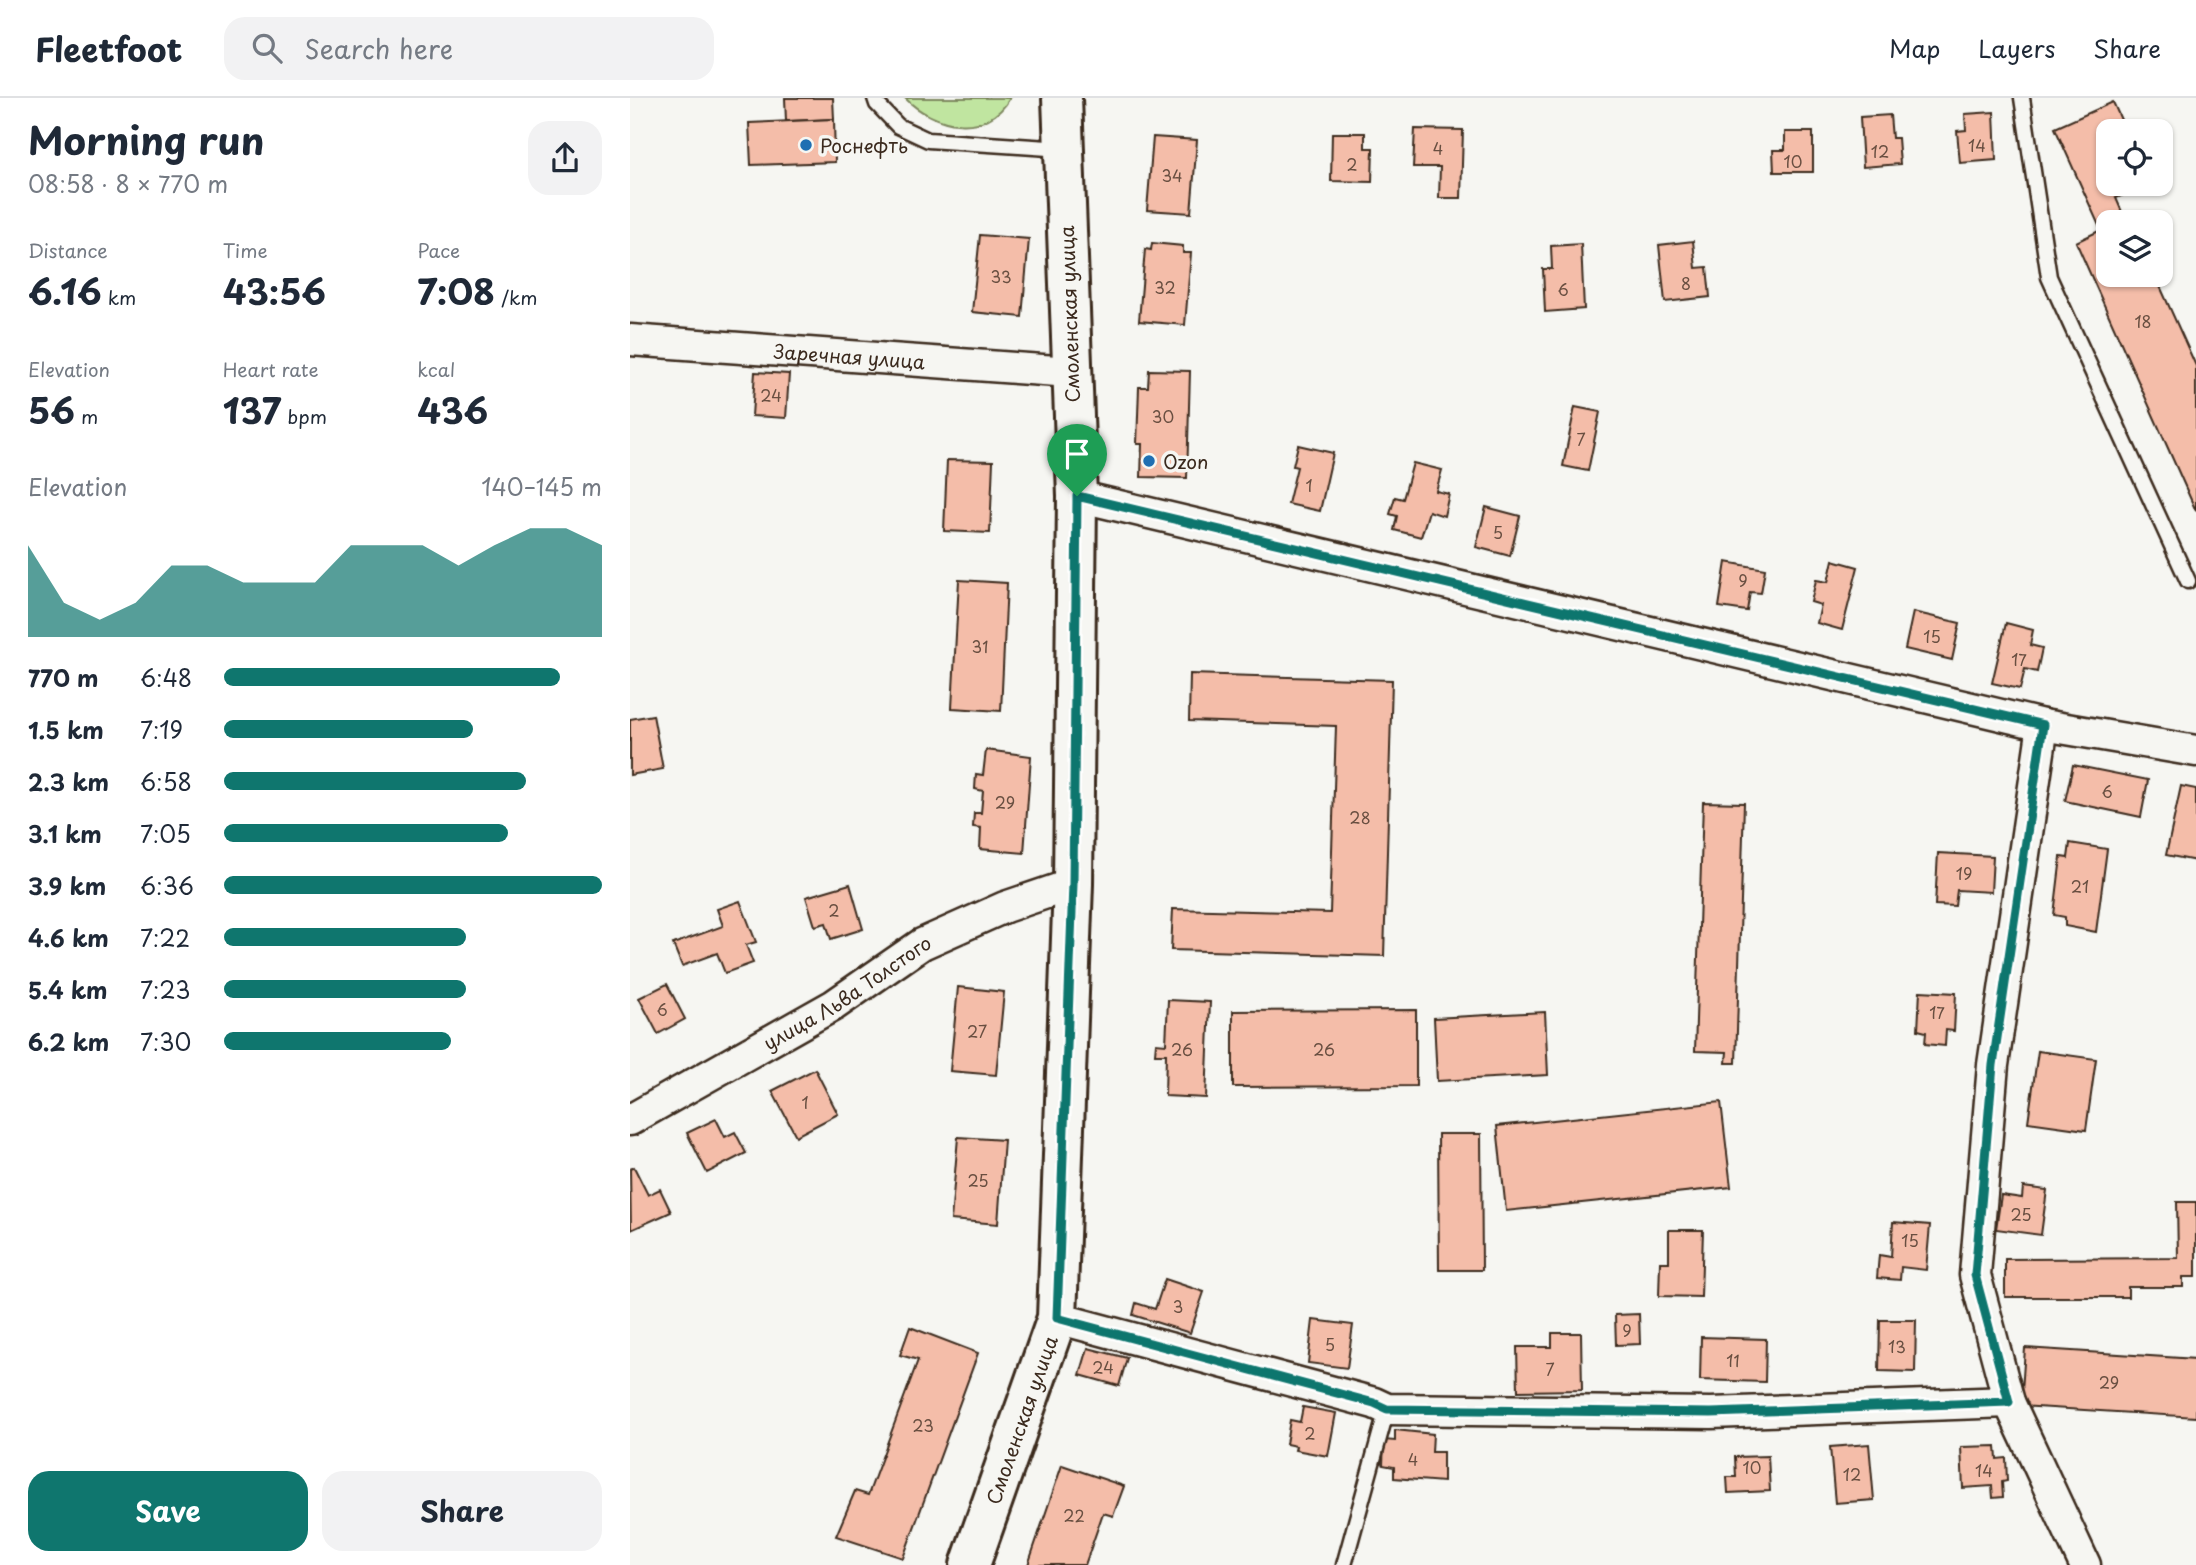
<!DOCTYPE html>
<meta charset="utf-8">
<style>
:root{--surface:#fff;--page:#f2f2f3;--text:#1f2937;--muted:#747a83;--line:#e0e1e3;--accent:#0f766e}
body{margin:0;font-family:"Playpen Sans",sans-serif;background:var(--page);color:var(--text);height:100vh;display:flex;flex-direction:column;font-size:26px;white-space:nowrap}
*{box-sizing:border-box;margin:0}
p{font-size:23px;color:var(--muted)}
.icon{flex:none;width:38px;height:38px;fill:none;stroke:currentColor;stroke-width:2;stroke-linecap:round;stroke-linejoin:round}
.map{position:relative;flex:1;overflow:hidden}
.sheet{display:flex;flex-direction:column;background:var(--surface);width:630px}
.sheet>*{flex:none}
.tools{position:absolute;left:1466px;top:21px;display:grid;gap:14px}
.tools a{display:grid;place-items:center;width:77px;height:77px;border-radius:14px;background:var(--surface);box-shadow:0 2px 5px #0004;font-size:35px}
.pin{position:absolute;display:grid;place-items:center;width:60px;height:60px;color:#fff;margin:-72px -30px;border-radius:50% 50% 50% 0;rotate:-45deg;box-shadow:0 0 7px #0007}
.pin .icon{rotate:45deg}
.round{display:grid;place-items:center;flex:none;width:74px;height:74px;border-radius:21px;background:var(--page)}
.overview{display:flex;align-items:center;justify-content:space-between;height:119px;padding:0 28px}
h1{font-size:38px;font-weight:700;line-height:52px}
.stats{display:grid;grid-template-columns:repeat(3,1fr);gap:10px;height:119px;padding:7px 28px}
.stats div{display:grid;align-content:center}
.stats b{font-size:35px;font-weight:700}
.stats small{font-size:19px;font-weight:400}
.stats p{font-size:19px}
.chart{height:196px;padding:14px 28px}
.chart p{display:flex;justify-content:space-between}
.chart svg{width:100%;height:126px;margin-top:7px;fill:var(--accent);opacity:.7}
.primary-button{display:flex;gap:14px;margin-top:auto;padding:14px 28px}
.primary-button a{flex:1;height:80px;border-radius:21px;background:var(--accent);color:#fff;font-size:28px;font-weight:700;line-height:80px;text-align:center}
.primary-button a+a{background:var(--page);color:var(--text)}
ul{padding:0 28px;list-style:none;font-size:23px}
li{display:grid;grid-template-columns:112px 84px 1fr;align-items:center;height:52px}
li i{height:18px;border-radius:9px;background:var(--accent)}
header{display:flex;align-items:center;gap:42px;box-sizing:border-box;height:98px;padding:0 35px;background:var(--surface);border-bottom:2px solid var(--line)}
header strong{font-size:33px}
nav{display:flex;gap:38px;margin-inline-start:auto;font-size:24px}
.search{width:490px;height:63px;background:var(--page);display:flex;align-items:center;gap:18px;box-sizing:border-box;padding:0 24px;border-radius:21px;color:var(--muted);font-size:26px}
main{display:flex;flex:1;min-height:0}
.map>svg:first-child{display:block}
.green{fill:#c0e5a0;stroke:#7e885f;stroke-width:2}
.building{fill:#f4bda9;stroke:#3b2a1e;stroke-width:2}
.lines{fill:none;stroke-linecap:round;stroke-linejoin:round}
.service-casing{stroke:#3b2a1e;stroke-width:19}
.minor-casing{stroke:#3b2a1e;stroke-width:35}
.secondary-casing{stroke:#3b2a1e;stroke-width:44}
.service{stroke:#f6f6f2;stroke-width:14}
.minor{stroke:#f6f6f2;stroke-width:30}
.secondary{stroke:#f6f6f2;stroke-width:38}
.route-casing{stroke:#fff;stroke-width:14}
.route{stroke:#0f766e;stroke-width:9}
.poi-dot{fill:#1f6fb2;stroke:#f6f6f2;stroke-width:2.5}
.labels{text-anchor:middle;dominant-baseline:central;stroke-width:7;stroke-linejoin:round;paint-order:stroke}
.number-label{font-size:16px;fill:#694f41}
.poi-label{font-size:19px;fill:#3b2a1e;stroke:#f6f6f2;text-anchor:start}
.street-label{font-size:19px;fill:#3b2a1e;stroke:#f6f6f2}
</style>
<header>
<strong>Fleetfoot</strong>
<div class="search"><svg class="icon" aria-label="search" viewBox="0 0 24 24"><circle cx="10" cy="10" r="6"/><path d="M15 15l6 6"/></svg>Search here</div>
<nav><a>Map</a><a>Layers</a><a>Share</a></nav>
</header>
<main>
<section class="sheet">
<div class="overview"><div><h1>Morning run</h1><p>08:58 · 8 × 770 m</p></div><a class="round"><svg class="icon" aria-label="share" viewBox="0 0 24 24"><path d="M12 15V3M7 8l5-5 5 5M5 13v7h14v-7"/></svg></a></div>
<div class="stats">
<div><p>Distance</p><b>6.16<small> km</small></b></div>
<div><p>Time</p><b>43:56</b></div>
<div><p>Pace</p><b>7:08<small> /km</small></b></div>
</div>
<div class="stats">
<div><p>Elevation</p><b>56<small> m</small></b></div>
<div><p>Heart rate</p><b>137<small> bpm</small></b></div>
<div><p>kcal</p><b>436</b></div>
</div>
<div class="chart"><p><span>Elevation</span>140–145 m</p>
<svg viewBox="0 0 160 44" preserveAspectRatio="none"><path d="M0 44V12L10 32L20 38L30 32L40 19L50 19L60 25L70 25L80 25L90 12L100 12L110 12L120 19L130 12L140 6L150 6L160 12V44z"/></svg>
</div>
<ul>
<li><b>770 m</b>6:48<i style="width:89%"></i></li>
<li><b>1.5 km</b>7:19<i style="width:66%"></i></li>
<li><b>2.3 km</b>6:58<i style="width:80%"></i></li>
<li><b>3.1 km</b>7:05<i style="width:75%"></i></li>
<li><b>3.9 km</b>6:36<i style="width:100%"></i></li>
<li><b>4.6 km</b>7:22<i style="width:64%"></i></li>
<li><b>5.4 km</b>7:23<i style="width:64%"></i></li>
<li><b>6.2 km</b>7:30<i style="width:60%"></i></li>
</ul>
<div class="primary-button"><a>Save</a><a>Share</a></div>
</section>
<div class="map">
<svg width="1566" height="1467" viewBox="0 0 1566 1467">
<rect width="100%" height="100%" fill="#f6f6f2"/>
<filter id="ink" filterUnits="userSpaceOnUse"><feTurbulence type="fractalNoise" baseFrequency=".0143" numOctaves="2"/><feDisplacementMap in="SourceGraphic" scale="14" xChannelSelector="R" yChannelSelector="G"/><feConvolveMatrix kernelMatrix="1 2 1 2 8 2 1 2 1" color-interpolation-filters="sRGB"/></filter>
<g filter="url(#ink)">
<path class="green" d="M 275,0 L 380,0 C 357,41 303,29 275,0 Z"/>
<g class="building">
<path d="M 155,0 L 203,0 L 204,21 L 156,23 Z"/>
<path d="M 1483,4 L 1496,33 L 1479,33 L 1479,86 L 1520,86 L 1486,100 L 1495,121 L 1500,120 L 1502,124 L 1479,124 L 1479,177 L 1525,177 L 1566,268 L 1566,413 L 1446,144 L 1471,132 L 1425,30 Z"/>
<path d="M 1364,14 L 1366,62 L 1330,65 L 1327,33 L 1336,32 L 1335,16 Z"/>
<path d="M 1260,17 L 1262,40 L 1268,40 L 1270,66 L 1233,69 L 1230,19 Z"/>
<path d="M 204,21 L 205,64 L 121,67 L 119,25 Z"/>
<path d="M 785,31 L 833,32 L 831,100 L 809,100 L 810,69 L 783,69 Z"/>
<path d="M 1155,34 L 1183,34 L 1183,74 L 1144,74 L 1143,52 L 1155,52 Z"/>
<path d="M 702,35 L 735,35 L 735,50 L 743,50 L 742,84 L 701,83 Z"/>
<path d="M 523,39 L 567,42 L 561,115 L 517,112 Z"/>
<path d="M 350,137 L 399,141 L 392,219 L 342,214 Z"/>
<path d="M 1063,143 L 1066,170 L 1077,169 L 1080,199 L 1035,204 L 1029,147 Z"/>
<path d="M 522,145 L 553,148 L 553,155 L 561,155 L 555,227 L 509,223 L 515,151 L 521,152 Z"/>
<path d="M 951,146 L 954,211 L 915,214 L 913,171 L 922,171 L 921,148 Z"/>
<path d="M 519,272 L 560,273 L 557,380 L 511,379 L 512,346 L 507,346 L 509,289 L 518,289 Z"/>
<path d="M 125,274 L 159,276 L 156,320 L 122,318 Z"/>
<path d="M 945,309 L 970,314 L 958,373 L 933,368 Z"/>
<path d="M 668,347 L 703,355 L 690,413 L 658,406 L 667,369 L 663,368 Z"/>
<path d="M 317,362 L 363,363 L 360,435 L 314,433 Z"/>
<path d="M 783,365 L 812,372 L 806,393 L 819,396 L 814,418 L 799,413 L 791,439 L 764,432 L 767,418 L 760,416 L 765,399 L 773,401 Z"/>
<path d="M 856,409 L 890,418 L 880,458 L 846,449 Z"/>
<path d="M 1203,462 L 1228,469 L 1212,532 L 1187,525 L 1191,507 L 1181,504 L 1186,482 L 1198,484 Z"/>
<path d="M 1096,464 L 1135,471 L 1131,495 L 1120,494 L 1117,513 L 1089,509 Z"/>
<path d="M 329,482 L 377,485 L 371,613 L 322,610 Z"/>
<path d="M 1283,514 L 1330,525 L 1322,562 L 1275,551 Z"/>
<path d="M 1376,525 L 1403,532 L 1400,547 L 1412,550 L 1407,574 L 1395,571 L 1390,591 L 1362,585 Z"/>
<path d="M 560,576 L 762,582 L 754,858 L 541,852 L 543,811 L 700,815 L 706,628 L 559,623 Z"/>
<path d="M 23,617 L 33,671 L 0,677 L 0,621 Z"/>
<path d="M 356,652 L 401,658 L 394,755 L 350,751 L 351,730 L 343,729 L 344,715 L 351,715 L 353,693 L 345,691 L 346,676 L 353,677 Z"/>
<path d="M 1443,667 L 1518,682 L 1511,719 L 1435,703 Z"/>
<path d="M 1551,688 L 1566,691 L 1566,763 L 1536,757 Z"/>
<path d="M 1073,704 L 1114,705 L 1106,965 L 1096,965 L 1097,954 L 1065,953 Z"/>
<path d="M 1440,745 L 1477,751 L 1466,834 L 1435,828 L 1435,819 L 1424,817 L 1431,759 L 1438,760 Z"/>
<path d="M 1308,755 L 1363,758 L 1361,794 L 1327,792 L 1325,808 L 1305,807 Z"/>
<path d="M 220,786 L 233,831 L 201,841 L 196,825 L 185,828 L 176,799 Z"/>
<path d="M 110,803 L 126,844 L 116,847 L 123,865 L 95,875 L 87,855 L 52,868 L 43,846 L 93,828 L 87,811 Z"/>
<path d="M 37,886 L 55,921 L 28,936 L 9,900 Z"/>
<path d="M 328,889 L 374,894 L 366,977 L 320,973 Z"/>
<path d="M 1290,893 L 1326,895 L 1324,933 L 1316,932 L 1315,948 L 1295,946 L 1296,934 L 1288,932 Z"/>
<path d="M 538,902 L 580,904 L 576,1000 L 535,998 L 536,956 L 525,956 L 526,945 L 536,946 Z"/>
<path d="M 786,912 L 786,988 L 603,989 L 603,913 Z"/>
<path d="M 915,914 L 918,977 L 807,983 L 804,920 Z"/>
<path d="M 1408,953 L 1466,961 L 1456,1032 L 1398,1024 Z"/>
<path d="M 185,971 L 208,1016 L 166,1038 L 142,993 Z"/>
<path d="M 1091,1004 L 1101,1089 L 876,1113 L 867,1028 Z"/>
<path d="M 86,1021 L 95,1039 L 105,1034 L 116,1055 L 77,1075 L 57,1035 Z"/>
<path d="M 808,1036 L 851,1036 L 852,1172 L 809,1172 Z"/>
<path d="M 328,1039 L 374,1042 L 368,1126 L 321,1122 Z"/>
<path d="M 4,1069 L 18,1097 L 30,1091 L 41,1114 L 1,1132 L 0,1071 Z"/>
<path d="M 1393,1089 L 1417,1092 L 1411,1137 L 1366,1131 L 1371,1097 L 1392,1100 Z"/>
<path d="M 1547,1104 L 1566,1104 L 1566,1179 L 1553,1179 L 1553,1189 L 1498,1189 L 1498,1199 L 1375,1199 L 1375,1161 L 1548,1160 Z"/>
<path d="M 1263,1124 L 1300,1127 L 1296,1172 L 1271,1169 L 1270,1182 L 1247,1180 L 1249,1157 L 1261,1159 Z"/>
<path d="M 1039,1132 L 1073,1132 L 1071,1199 L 1029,1198 L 1030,1164 L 1039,1164 Z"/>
<path d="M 535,1181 L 574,1194 L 560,1235 L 503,1217 L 506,1205 L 525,1211 Z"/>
<path d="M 1009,1216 L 1010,1246 L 986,1247 L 985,1217 Z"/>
<path d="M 683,1222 L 723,1227 L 717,1270 L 678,1265 Z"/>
<path d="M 1250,1222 L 1286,1222 L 1285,1274 L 1249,1273 Z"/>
<path d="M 280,1229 L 348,1255 L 273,1460 L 206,1438 L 225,1393 L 238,1397 L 288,1262 L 270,1257 Z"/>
<path d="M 922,1235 L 951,1235 L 952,1292 L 888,1293 L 887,1249 L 922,1249 Z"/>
<path d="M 1071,1239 L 1136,1241 L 1135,1284 L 1070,1282 Z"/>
<path d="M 458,1250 L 497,1260 L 489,1288 L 450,1277 Z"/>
<path d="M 1395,1250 L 1566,1261 L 1566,1319 L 1391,1308 Z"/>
<path d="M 673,1309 L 706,1315 L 698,1358 L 665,1352 L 666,1348 L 656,1346 L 660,1322 L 670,1324 Z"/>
<path d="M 765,1332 L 803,1336 L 802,1354 L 813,1354 L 813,1384 L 764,1380 L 764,1369 L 753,1367 L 754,1342 L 765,1343 Z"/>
<path d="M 1239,1346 L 1244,1402 L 1205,1405 L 1200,1349 Z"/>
<path d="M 1366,1348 L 1367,1361 L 1376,1360 L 1377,1383 L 1372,1384 L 1373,1399 L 1363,1400 L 1362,1388 L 1333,1390 L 1331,1349 Z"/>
<path d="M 1138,1358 L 1140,1393 L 1098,1395 L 1097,1379 L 1106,1379 L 1105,1359 Z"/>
<path d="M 432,1367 L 494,1388 L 483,1418 L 473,1415 L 455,1467 L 398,1467 Z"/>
</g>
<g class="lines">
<g class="service-casing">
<g id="service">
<path d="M 245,0 L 247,6 L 268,28 L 298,42 L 433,51"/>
<path d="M 1392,0 L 1419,179 L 1558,483"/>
<path d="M 714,1467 L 757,1311"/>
</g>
</g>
<g class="minor-casing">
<g id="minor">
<path id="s1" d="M 0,242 L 441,274"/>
<path d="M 447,398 L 1413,627 L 1566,653"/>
<path d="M 1413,627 L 1363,967 L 1345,1177 L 1379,1304 L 1455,1467"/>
<path id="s2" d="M 0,1022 L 204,907 L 292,846 L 375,809 L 443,786"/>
<path d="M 427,1220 L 744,1305 L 757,1311 L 1081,1315 L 1379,1304"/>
</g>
</g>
<g class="secondary-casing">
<g id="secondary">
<path id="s3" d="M 340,1467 L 427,1220 L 443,786 L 447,398 L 432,0"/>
</g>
</g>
<use href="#service" class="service"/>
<use href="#minor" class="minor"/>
<use href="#secondary" class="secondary"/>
</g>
</g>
<g class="lines" filter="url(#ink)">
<g class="route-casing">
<path id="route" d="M 447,398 L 1413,627 L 1363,967 L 1345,1177 L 1379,1304 L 1081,1315 L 757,1311 L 744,1305 L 427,1220 L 443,786 Z"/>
</g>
<use href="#route" class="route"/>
</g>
<g class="poi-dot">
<circle cx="176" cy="47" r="7"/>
<circle cx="519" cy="363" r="7"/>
</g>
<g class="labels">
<g class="number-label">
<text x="1347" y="47">14</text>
<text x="808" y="50">4</text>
<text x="1250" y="53">12</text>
<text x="1163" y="63">10</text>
<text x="722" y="66">2</text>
<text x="542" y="77">34</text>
<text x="371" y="178">33</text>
<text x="1056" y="185">8</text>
<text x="535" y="189">32</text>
<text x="933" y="191">6</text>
<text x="1513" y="223">18</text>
<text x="141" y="297">24</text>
<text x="533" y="318">30</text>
<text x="951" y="341">7</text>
<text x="679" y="387">1</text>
<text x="868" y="434">5</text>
<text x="1113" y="482">9</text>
<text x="1302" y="538">15</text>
<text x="350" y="548">31</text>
<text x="1389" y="561">17</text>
<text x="1477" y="693">6</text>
<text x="375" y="704">29</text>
<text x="730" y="719">28</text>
<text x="1334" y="775">19</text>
<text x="1450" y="788">21</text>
<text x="204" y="812">2</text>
<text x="32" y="911">6</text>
<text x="1307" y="914">17</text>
<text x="347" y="933">27</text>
<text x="552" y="951">26</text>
<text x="694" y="951">26</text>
<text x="175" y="1004">1</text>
<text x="348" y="1082">25</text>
<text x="1391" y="1116">25</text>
<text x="1280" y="1142">15</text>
<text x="548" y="1208">3</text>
<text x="997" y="1232">9</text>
<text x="700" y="1246">5</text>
<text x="1267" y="1248">13</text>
<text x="1103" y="1262">11</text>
<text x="473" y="1269">24</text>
<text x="920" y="1271">7</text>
<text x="1479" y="1284">29</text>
<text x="293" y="1327">23</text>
<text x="680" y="1335">2</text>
<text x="783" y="1361">4</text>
<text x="1122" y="1369">10</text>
<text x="1354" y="1372">14</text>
<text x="1222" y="1376">12</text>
<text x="444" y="1417">22</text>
</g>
<g class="poi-label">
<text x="190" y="47">Роснефть</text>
<text x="533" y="363">Ozon</text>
</g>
<g class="street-label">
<text transform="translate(439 216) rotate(-92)">Смоленская улица</text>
<text stroke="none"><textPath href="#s1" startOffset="220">Заречная улица</textPath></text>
<text stroke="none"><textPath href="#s2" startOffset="252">улица Льва Толстого</textPath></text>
<text stroke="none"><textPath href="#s3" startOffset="154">Смоленская улица</textPath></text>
</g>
</g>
</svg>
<div class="tools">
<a><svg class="icon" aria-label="locate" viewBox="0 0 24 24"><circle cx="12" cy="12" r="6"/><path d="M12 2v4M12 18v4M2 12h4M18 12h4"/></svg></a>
<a><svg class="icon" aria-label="layers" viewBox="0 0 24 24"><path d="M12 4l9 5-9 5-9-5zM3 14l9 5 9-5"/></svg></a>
</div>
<div class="pin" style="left:447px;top:398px;background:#1e9e55"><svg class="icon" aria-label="arrive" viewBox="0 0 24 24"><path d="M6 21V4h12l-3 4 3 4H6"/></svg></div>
</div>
</main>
